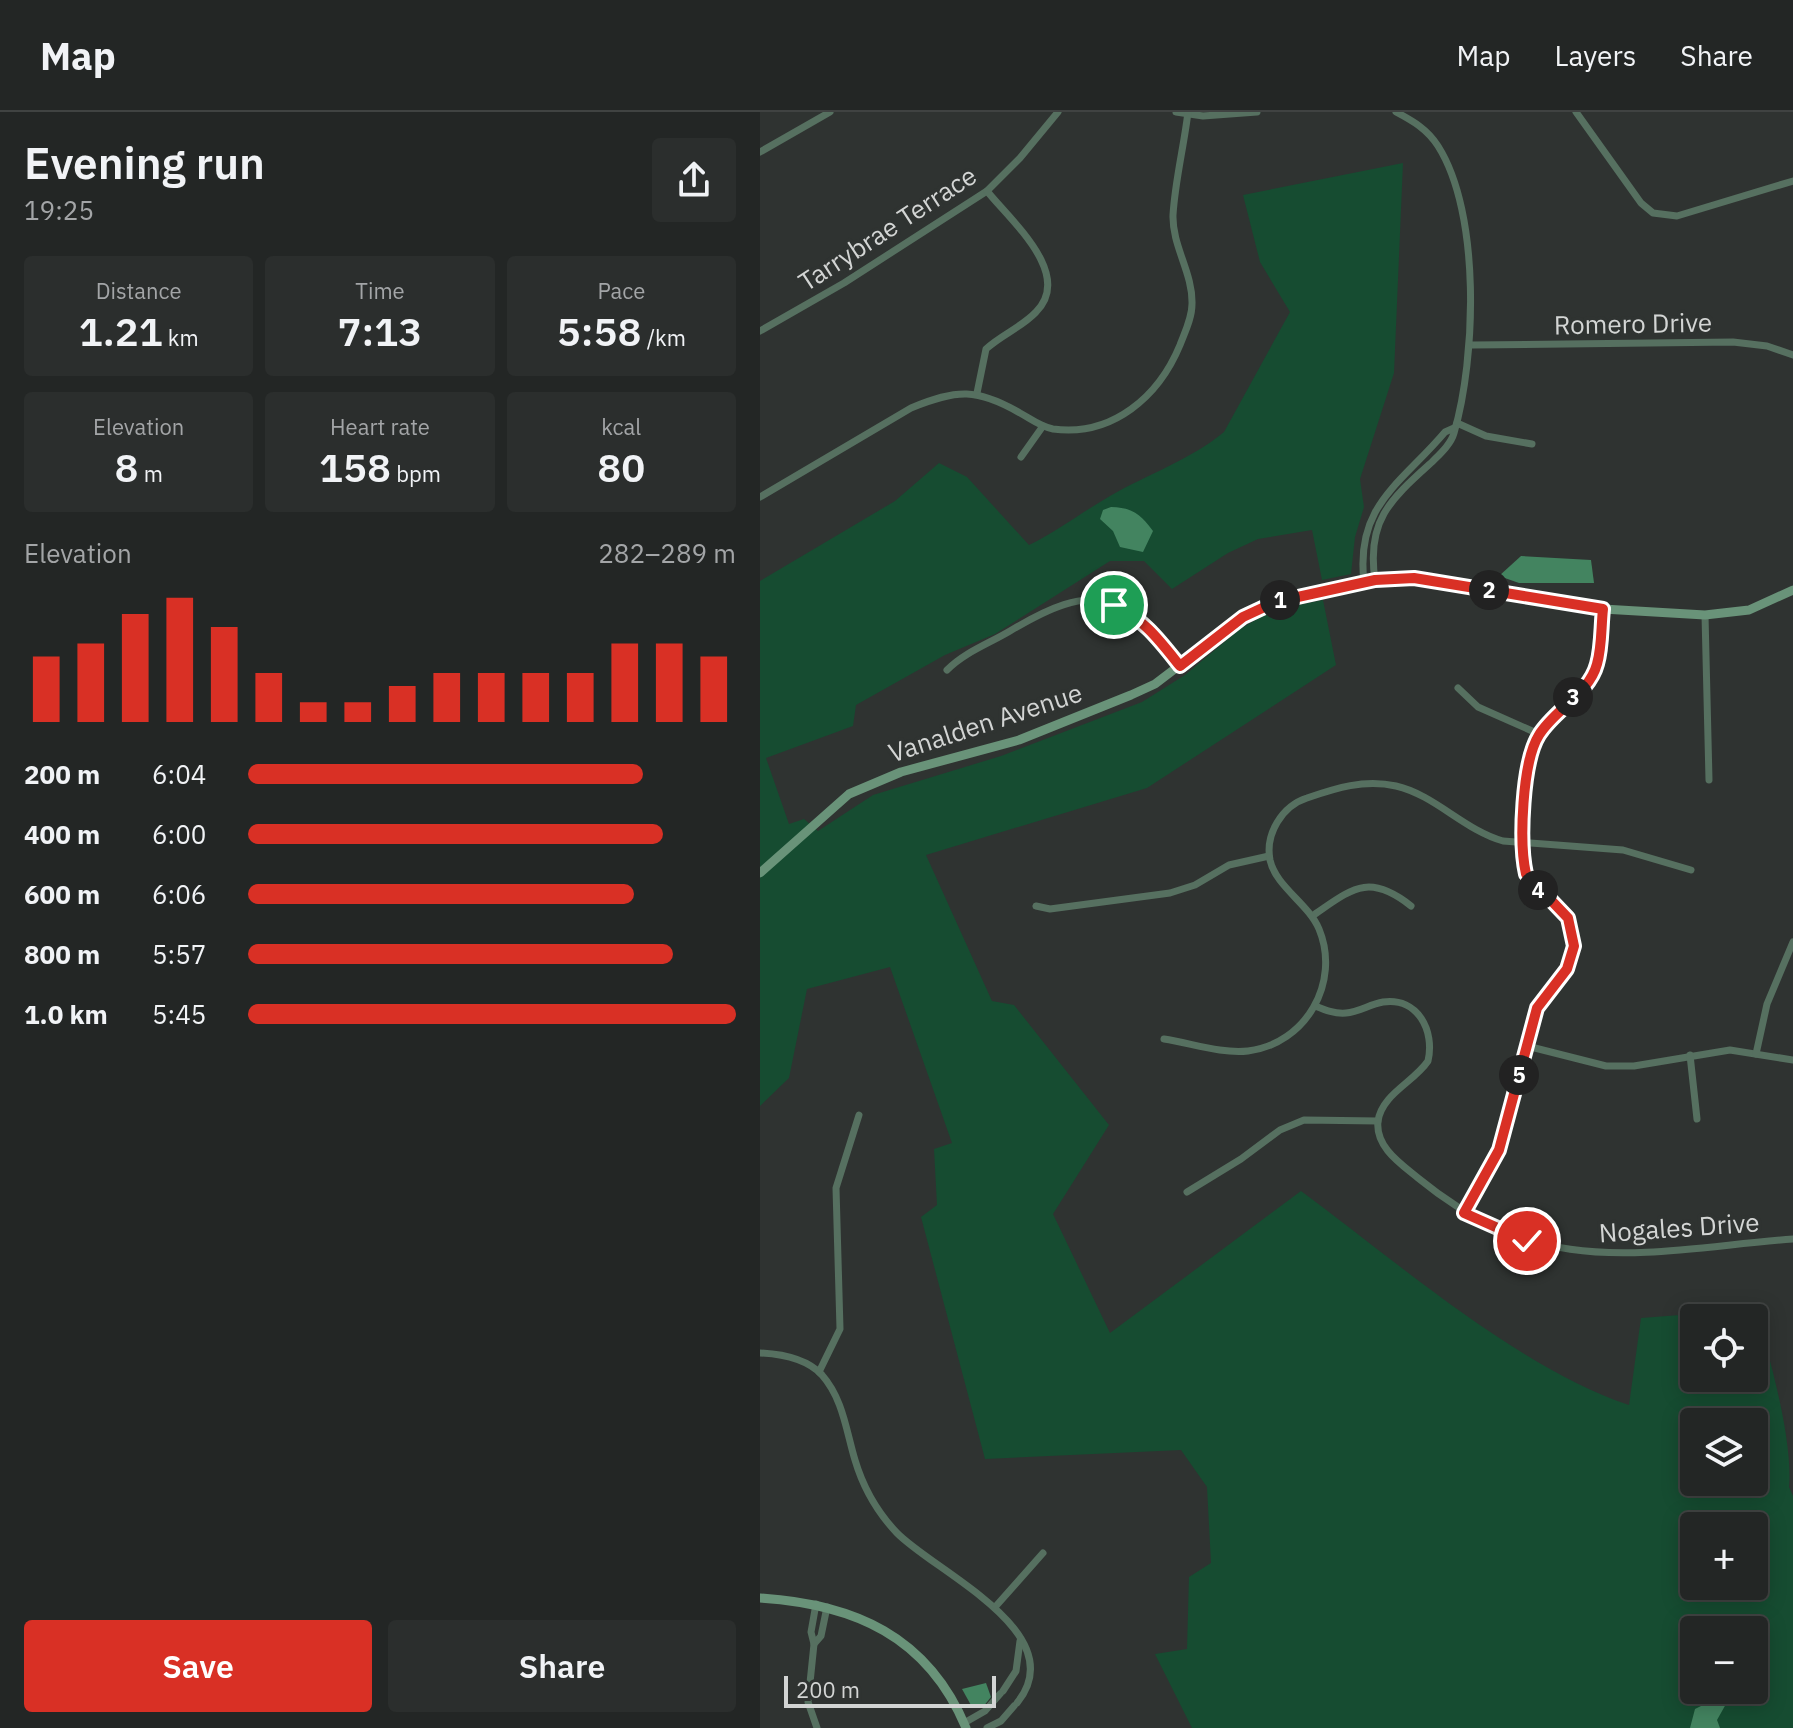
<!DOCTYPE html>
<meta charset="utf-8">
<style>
:root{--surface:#232625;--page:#2b2e2d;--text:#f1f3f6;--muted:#a3a5a7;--line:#404342;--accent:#d93025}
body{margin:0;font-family:"IBM Plex Sans",sans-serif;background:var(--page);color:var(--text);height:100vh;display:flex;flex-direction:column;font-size:30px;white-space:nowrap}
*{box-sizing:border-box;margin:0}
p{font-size:26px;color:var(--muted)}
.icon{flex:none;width:44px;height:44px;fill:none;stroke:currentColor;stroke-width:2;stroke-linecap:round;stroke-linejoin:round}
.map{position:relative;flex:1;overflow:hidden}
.panel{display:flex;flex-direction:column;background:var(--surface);width:760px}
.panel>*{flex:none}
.fabs{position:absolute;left:920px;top:1192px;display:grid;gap:16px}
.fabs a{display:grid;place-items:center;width:88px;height:88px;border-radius:8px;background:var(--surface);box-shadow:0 4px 20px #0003,0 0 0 2px var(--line);font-size:40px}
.scale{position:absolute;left:24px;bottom:20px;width:212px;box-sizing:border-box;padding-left:8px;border:4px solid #d3d5d4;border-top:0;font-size:22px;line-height:28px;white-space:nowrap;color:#d3d5d4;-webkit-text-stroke:6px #2f3331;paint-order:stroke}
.pin{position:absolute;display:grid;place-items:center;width:68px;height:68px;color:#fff;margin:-34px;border:4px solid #fff;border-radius:50%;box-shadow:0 2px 8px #0007}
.km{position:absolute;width:40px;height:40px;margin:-20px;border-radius:50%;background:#222;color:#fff;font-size:22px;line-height:40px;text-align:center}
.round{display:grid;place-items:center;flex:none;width:84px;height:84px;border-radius:8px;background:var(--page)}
.headline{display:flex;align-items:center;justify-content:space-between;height:136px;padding:0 24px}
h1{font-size:44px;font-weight:600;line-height:60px}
.figures{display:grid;grid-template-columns:repeat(3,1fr);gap:12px;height:136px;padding:8px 24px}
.figures div{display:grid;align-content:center;border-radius:8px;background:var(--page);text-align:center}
.figures b{font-size:40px;font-weight:600}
.figures small{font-size:22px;font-weight:400}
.figures p{font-size:22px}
.chart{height:224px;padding:16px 24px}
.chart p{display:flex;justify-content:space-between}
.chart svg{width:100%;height:144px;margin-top:8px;stroke:var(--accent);stroke-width:6}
.button{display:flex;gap:16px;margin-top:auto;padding:16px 24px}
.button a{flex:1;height:92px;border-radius:8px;background:var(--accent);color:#fff;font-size:32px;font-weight:600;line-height:92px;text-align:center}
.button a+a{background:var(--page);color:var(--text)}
ul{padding:0 24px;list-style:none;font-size:26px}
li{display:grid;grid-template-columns:128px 96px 1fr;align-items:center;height:60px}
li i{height:20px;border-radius:10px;background:var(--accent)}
header{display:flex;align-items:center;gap:48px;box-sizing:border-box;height:112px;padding:0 40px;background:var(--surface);border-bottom:2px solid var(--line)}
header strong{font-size:38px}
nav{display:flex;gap:44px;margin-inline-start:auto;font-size:28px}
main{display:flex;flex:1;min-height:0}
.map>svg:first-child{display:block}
.green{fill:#164c31;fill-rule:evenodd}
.water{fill:#438460}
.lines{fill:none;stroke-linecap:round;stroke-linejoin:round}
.street{stroke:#567060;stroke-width:7}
.secondary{stroke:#699379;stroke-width:9}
.route-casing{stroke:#fff;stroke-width:16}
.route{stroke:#d93025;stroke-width:10}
.labels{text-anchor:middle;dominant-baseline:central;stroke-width:7;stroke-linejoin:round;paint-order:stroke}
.street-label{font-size:26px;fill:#d3d5d4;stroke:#2f3331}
</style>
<header>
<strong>Map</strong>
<nav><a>Map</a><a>Layers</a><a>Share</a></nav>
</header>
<main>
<section class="panel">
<div class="headline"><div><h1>Evening run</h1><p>19:25</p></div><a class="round"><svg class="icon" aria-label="share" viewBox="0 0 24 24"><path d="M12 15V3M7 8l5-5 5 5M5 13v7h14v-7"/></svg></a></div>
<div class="figures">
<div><p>Distance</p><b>1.21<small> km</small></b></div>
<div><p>Time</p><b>7:13</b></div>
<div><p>Pace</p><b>5:58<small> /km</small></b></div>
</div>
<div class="figures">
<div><p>Elevation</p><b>8<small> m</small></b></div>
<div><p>Heart rate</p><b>158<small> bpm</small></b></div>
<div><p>kcal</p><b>80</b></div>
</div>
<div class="chart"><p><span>Elevation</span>282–289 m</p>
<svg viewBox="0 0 160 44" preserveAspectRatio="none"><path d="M5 44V24M15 44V20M25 44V11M35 44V6M45 44V15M55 44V29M65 44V38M75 44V38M85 44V33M95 44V29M105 44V29M115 44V29M125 44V29M135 44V20M145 44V20M155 44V24"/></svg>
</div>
<ul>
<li><b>200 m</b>6:04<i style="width:81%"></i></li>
<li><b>400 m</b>6:00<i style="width:85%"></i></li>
<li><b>600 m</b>6:06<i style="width:79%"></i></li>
<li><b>800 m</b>5:57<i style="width:87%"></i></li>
<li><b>1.0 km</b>5:45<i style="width:100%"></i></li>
</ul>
<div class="button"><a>Save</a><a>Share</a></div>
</section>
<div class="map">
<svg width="1033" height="1616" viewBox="0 0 1033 1616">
<rect width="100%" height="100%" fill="#2f3331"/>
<path class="green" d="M 643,51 L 634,261 L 600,367 L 604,395 L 595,425 L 591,462 L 562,468 L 552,418 L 498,427 L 468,441 L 412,477 L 384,449 L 350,449 L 235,522 L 185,543 L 96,593 L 93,614 L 6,646 L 29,712 L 44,707 L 58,719 L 113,683 L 241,644 L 382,590 L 425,563 L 480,517 L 513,498 L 563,488 L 576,553 L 387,676 L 166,743 L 232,889 L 254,893 L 349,1013 L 293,1102 L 350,1221 L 541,1079 C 636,1149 758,1256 869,1293 L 881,1206 L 985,1198 L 999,1209 C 1012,1254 1033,1331 1029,1375 L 1033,1384 L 1033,1616 L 432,1616 L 395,1542 L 427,1537 L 429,1465 L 451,1451 L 447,1375 L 421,1338 L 225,1347 L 161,1105 L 177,1093 L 174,1037 L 192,1031 L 130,855 L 47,877 L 29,966 L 0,994 L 0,469 L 135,389 L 179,351 L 207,365 L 269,433 C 298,419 322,400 350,384 C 388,362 430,348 464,320 L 530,200 L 500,150 L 483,83 ZM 934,1206 L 994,1206 L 994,1266 L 934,1266 ZM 934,1310 L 994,1310 L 994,1370 L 934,1370 ZM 934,1414 L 994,1414 L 994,1474 L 934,1474 ZM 934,1518 L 994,1518 L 994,1578 L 934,1578 Z"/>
<g class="water">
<path d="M 351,395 C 374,396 380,402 393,419 L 383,440 L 360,435 L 353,419 L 340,407 L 343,398 Z"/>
<path d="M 761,444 L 831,448 L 834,471 L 759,471 L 739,464 Z"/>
<path d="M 226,1571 L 231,1585 L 223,1595 L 212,1595 L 202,1577 Z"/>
<path d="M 955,1587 L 961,1587 L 966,1592 L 957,1608 L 960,1616 L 930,1616 L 935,1597 Z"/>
</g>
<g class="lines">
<g class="street">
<path d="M 416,0 L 443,4 L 497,0"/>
<path d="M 816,0 L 881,91 L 893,101 L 917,104 L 1033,69"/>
<path d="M 0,40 L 70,0"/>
<path d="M 0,219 L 84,171 L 227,79 L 260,46 L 298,0"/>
<path d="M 712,233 L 973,230 L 1007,234 L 1033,243"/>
<path d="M 217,281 L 226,237 C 241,223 262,215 276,200 C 314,162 250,108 227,79"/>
<path d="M 697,311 L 726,324 L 772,332"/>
<path d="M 261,345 L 283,314"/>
<path d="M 0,385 L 151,296 C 197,277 217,276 260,301 C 271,307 281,315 293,317 C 353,325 399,284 420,233 C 425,220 432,206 432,192 C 433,161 412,134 413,103 C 415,69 424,34 428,0"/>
<path d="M 615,468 C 606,408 631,387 672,350 C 680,342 691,332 694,321 C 716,246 721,102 678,34 C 667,17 653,9 636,0"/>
<path d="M 604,470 C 595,393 641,372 685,320 L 694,316"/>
<path d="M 945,503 L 949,668"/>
<path d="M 187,558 C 205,540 228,532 250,519 C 335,468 360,480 420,554"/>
<path d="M 698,576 L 718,595 L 779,622"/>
<path d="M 276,794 L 290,797 L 410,781 L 435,773 L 469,753 L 509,744"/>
<path d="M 552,804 C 592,777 608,760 651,794"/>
<path d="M 555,894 C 565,898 575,902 586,901 C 599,900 610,892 623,890 C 658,885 675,919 668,949 C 654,970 622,982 618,1009 C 615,1035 641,1052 658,1066 C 785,1170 883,1139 1033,1127"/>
<path d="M 404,927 C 431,931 461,942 488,939 C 546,932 581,870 559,817 C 548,791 516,775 510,748 C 505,722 522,694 547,686 C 576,676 604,667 636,674 C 675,683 704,718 743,729 L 863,738 L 931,758"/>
<path d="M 767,934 L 846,954 L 874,954 L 970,938 L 1033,948"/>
<path d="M 996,942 L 1007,892 L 1033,830"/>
<path d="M 930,943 L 937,1007"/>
<path d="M 427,1080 L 481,1047 L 520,1018 L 544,1008 L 618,1009"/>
<path d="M 704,1101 L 739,1038 L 777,896 L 812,847 L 814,834 L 808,806 L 766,762 L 763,749 L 766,684 L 770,646 L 779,622 L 826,572 L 837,553 L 843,497"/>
<path d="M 0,1241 C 21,1242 47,1247 62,1263 C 83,1287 86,1318 95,1348 C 103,1375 118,1401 137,1421 C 175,1460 314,1521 257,1591"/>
<path d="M 59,1260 L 80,1217 L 76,1076 L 99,1003"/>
<path d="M 56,1492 L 51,1520 L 54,1532 L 61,1524 L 67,1495"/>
<path d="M 236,1494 L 283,1441"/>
<path d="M 54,1532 L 48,1590 L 57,1616"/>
<path d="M 243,1579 L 256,1559 L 260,1529"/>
<path d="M 204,1611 L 225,1599 L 240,1582"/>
<path d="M 227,1616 L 241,1609 L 254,1594"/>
</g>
<g class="secondary">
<path d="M 0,761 L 89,682 L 141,660 L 259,628 L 371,583 L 395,572 L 483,505 L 536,483 L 615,468 L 654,466 L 843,497 L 945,503 L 989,498 L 1033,478"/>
<path d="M 0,1486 C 94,1492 168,1524 206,1616"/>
</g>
</g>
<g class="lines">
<g class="route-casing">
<path id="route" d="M 354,493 C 384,507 400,529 420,554 L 483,505 L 515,490 L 615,468 L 654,466 L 843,497 C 841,515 842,535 837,552 C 829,582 794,598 779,623 C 762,650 759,731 766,762 L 808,806 L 814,834 L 807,857 L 777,896 L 739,1038 L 704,1101 L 767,1129"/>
</g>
<use href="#route" class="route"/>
</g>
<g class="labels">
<g class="street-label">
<text transform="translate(127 116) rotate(-33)">Tarrybrae Terrace</text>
<text transform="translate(873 211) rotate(-1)">Romero Drive</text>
<text transform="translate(225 610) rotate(-18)">Vanalden Avenue</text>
<text transform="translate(919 1115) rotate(-4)">Nogales Drive</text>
</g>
</g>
</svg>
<div class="fabs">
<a><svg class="icon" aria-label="locate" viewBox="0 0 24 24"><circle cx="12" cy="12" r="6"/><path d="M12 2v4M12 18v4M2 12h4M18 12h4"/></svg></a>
<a><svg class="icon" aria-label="layers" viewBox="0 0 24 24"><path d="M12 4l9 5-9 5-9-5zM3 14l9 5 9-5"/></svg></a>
<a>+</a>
<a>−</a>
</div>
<div class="scale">200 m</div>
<div class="pin" style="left:354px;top:493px;background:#1e9e55"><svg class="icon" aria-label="arrive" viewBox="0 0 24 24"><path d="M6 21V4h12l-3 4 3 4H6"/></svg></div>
<div class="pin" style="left:767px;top:1129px;background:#d93025"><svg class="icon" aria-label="check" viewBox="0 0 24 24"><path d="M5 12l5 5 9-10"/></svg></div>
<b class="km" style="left:520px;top:488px">1</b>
<b class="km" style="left:729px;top:478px">2</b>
<b class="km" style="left:813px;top:585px">3</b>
<b class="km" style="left:778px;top:778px">4</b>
<b class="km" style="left:759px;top:963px">5</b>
</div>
</main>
